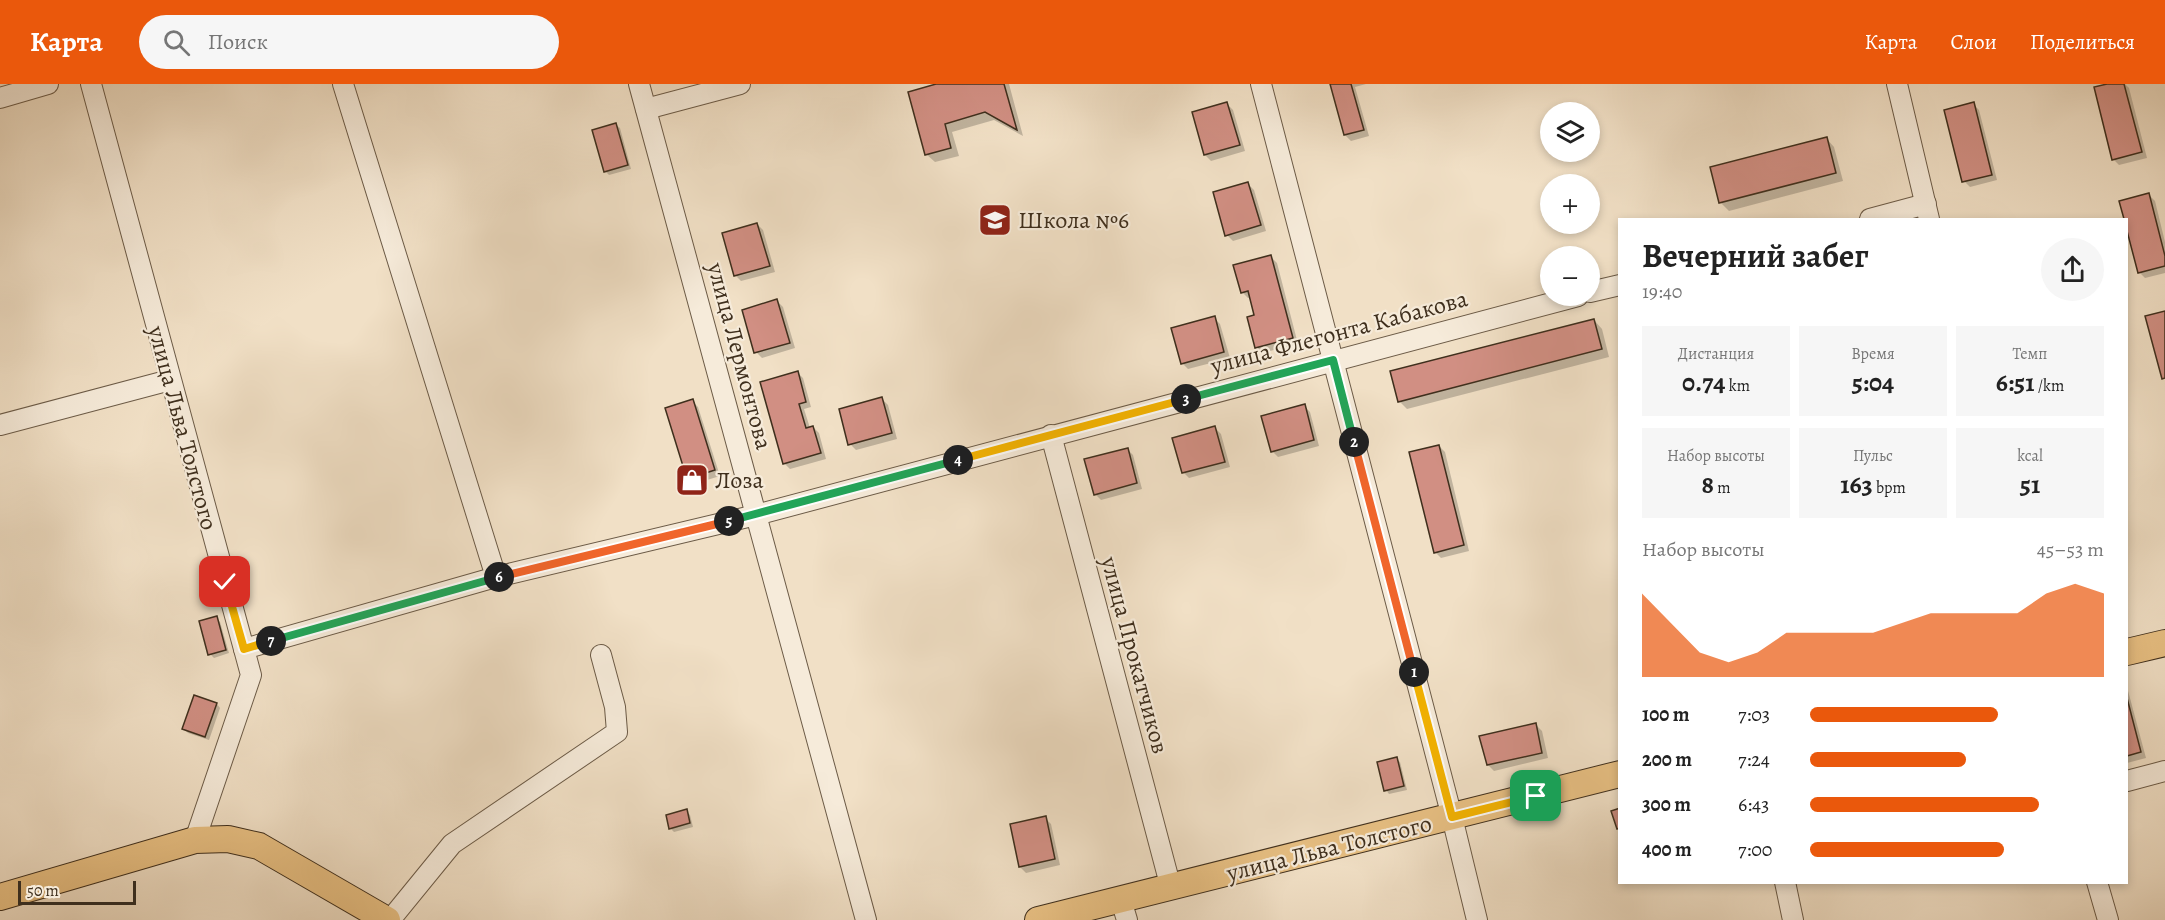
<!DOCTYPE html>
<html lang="ru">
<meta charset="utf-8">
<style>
:root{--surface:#fff;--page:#f6f6f6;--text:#222;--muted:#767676;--accent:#ea580c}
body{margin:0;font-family:Alegreya,serif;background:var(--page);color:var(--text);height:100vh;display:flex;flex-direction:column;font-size:22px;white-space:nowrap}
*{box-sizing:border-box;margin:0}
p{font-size:20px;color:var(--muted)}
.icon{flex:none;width:33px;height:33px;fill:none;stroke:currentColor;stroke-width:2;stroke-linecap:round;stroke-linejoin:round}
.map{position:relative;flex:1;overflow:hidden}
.sheet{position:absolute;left:1618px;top:134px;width:510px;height:666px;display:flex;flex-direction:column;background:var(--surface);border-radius:0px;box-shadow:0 3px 9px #0003}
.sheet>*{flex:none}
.tools{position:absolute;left:1540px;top:18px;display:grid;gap:12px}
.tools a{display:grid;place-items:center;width:60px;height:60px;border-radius:50%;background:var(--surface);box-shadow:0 3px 9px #0003;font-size:30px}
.scale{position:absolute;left:18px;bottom:15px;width:118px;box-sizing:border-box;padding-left:6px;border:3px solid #3f2f1d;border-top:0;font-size:16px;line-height:21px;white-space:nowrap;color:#3f2f1d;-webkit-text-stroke:4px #f6ebda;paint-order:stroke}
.pin{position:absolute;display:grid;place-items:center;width:51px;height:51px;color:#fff;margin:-26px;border-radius:12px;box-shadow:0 3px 9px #0006}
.km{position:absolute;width:30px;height:30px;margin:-15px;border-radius:50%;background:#222;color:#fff;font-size:16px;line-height:30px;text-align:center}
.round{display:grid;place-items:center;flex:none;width:63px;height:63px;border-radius:32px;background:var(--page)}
.head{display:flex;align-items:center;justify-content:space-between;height:102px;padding:0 24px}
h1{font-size:33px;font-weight:700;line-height:45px}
.stats{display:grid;grid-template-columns:repeat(3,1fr);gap:9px;height:102px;padding:6px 24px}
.stats div{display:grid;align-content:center;border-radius:0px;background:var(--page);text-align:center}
.stats b{font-size:26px;font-weight:700}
.stats small{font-size:16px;font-weight:400}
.stats p{font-size:16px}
.chart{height:168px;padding:12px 24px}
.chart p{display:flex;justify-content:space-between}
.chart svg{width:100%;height:108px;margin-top:6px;fill:var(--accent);opacity:.7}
ul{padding:0 24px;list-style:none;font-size:20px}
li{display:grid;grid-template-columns:96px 72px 1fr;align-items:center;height:45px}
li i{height:15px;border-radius:8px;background:var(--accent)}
header{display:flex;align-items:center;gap:36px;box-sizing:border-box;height:84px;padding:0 30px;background:var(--accent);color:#fff}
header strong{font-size:28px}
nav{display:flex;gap:33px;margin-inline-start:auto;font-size:21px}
.search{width:420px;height:54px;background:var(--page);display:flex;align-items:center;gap:15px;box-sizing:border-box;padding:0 21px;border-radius:33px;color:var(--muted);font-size:22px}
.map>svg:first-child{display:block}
.shadow{fill:#0003}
.building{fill:#d18f83;stroke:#3f2f1d;stroke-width:1.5}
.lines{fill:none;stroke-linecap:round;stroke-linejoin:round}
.minor-casing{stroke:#6c5b47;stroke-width:22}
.major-casing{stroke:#3f2f1d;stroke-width:28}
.minor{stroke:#f6ebda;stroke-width:20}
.major{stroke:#e8c083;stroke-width:26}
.split-1-casing{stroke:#fff;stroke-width:12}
.split-2-casing{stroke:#fff;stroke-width:12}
.split-3-casing{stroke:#fff;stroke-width:12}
.split-4-casing{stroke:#fff;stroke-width:12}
.split-5-casing{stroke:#fff;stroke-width:12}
.split-6-casing{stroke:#fff;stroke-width:12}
.split-7-casing{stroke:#fff;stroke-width:12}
.split-8-casing{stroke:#fff;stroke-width:12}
.split-1{stroke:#f5b400;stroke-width:8}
.split-2{stroke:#f0652b;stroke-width:8}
.split-3{stroke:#22a559;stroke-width:8}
.split-4{stroke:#f5b400;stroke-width:8}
.split-5{stroke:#22a559;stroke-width:8}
.split-6{stroke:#f0652b;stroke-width:8}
.split-7{stroke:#22a559;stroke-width:8}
.split-8{stroke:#f5b400;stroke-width:8}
.labels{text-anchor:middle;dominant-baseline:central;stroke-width:4.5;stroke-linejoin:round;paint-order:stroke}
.poi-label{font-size:24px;fill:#3f2f1d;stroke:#f6ebda;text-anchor:start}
.street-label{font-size:24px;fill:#3f2f1d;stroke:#f6ebda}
</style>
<header>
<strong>Карта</strong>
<div class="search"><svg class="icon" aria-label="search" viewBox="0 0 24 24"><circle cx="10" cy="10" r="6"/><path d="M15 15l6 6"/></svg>Поиск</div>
<nav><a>Карта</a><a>Слои</a><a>Поделиться</a></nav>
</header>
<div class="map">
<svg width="2165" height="836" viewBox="0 0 2165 836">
<rect width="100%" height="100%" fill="#f1e0c6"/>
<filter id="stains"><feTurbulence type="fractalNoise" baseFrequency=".00333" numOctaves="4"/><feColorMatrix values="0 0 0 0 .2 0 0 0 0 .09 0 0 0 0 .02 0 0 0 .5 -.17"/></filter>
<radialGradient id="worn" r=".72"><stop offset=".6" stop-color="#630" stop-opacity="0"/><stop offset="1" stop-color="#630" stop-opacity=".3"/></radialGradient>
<g class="shadow">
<path d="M 942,0 L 1009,0 L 1023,52 L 994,36 L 952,48 L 959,72 L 935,78 L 926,70 Z"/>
<path d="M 1331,0 L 1366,0 L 1355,3 L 1369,52 L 1351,57 L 1345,51 Z"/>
<path d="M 2113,0 L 2125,0 L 2129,4 L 2147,74 L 2119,81 L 2113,75 Z"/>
<path d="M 1227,20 L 1233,26 L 1245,67 L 1211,77 L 1205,71 L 1194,29 Z"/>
<path d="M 1973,20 L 1979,26 L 1997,96 L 1970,103 L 1964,97 Z"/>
<path d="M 616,41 L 620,44 L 631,85 L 609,91 L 605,87 Z"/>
<path d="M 1826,54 L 1834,63 L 1843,97 L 1729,127 L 1720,118 Z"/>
<path d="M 1248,100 L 1254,106 L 1266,147 L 1233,157 L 1227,151 Z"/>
<path d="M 2149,111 L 2155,117 L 2165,158 L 2165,189 L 2145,194 L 2139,188 L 2126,135 Z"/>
<path d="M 757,140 L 763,146 L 775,188 L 741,197 L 735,191 Z"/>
<path d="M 1271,173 L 1277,179 L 1298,260 L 1262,269 L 1256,263 L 1256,232 L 1251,213 L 1248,214 L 1242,208 Z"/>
<path d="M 777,217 L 783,223 L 795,264 L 762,274 L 756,268 Z"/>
<path d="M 1214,234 L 1220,240 L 1230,274 L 1188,285 L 1182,279 Z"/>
<path d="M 1594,236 L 1602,245 L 1609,273 L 1407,325 L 1399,317 Z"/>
<path d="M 797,288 L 803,294 L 811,323 L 804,325 L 810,344 L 813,343 L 819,349 L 826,375 L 790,385 L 784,379 Z"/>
<path d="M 882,315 L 888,321 L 897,355 L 856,366 L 850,360 Z"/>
<path d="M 692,317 L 698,323 L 720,392 L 694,400 L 688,394 Z"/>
<path d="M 1304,322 L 1310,328 L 1319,362 L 1278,373 L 1272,367 Z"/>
<path d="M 1215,344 L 1221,350 L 1230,383 L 1189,394 L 1183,388 Z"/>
<path d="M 1439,362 L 1445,368 L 1469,467 L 1441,474 L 1435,468 Z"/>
<path d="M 1127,365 L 1133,371 L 1142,405 L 1101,416 L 1095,410 Z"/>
<path d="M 216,534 L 220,538 L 229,569 L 214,574 L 210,570 Z"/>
<path d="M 2127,603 L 2146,674 L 2127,679 Z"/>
<path d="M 217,620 L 220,624 L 209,656 L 188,649 L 184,645 Z"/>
<path d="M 1536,641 L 1542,647 L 1548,674 L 1494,687 L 1488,681 Z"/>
<path d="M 1396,675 L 1400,678 L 1407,706 L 1389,710 L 1386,706 Z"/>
<path d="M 686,727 L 690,731 L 693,743 L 674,748 L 670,744 Z"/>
<path d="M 1045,734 L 1051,740 L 1060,781 L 1026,789 L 1020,783 Z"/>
</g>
<g class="building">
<path d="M 936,0 L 1004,0 L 1017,46 L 985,28 L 945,40 L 951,64 L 925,71 L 908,8 Z"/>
<path d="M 1330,0 L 1351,0 L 1364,46 L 1344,51 Z"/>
<path d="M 2107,0 L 2124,0 L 2142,68 L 2112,76 L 2094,3 Z"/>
<path d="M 1227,18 L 1240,61 L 1204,71 L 1192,28 Z"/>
<path d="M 1974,18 L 1992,91 L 1962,98 L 1944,26 Z"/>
<path d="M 616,39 L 628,81 L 604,88 L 592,46 Z"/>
<path d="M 1827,53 L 1836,89 L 1719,119 L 1710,83 Z"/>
<path d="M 1248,98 L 1261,141 L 1225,152 L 1213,108 Z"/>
<path d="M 2149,109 L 2165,172 L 2165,182 L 2138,189 L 2127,147 L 2127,135 L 2124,135 L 2119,117 Z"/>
<path d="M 757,139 L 770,182 L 734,192 L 722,149 Z"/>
<path d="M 1271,171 L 1293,254 L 1255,264 L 1247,233 L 1254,231 L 1248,207 L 1241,209 L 1233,181 Z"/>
<path d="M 777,215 L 790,259 L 754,269 L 742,226 Z"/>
<path d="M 2165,227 L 2165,294 L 2162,295 L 2145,232 Z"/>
<path d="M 1215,232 L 1224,268 L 1181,280 L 1171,244 Z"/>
<path d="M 1594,235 L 1602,265 L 1398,318 L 1390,287 Z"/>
<path d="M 798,287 L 806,318 L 799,320 L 806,344 L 813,342 L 821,369 L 783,380 L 760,298 Z"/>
<path d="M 882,313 L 892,349 L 848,361 L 839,325 Z"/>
<path d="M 693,315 L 715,386 L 687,395 L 665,324 Z"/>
<path d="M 1305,320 L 1314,356 L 1271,368 L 1261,332 Z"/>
<path d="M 1215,342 L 1225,378 L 1182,389 L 1172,354 Z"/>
<path d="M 1439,361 L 1464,461 L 1434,469 L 1409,368 Z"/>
<path d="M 1128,364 L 1137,399 L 1094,411 L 1084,375 Z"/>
<path d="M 217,532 L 226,566 L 208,571 L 199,537 Z"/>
<path d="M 194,611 L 217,619 L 205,653 L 182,645 Z"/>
<path d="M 2127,614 L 2141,668 L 2127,672 Z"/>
<path d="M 1536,639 L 1542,669 L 1487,681 L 1479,652 Z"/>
<path d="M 1397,673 L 1404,702 L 1384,707 L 1377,678 Z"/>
<path d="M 1620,724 L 1620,744 L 1617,745 L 1611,727 Z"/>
<path d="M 687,725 L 690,739 L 669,745 L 666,731 Z"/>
<path d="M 1046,732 L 1055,775 L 1019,783 L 1010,740 Z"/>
</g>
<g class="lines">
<g class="minor-casing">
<g id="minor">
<path d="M 91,0 L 251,591 L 195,756"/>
<path d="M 343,0 L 496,493"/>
<path d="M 639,0 L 866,836"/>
<path d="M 1261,0 L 1452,733 L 1477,836"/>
<path d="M 1897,0 L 1929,135"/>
<path d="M 0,14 L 48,0"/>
<path d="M 646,25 L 740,0"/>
<path d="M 1870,135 L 1926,120"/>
<path d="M 1590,208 L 1620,201"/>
<path d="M 0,341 L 170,296"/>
<path d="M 1051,351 L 1171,804"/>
<path d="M 244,565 L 496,493 L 756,431 L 1578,212"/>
<path d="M 2127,697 L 2165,687"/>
<path d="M 1785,798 L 1793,836"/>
<path d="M 2097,798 L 2108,836"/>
<path d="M 1121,816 L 1127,836"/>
<path d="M 390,836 L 452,760 L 617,648 L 615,623 L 601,571"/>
</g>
</g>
<g class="major-casing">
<g id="major">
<path d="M 2127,568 L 2165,559"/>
<path d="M 0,813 L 195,756 L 228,755 L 259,762 L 387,836"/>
<path d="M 1038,836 L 1620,690"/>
</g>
</g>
<use href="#minor" class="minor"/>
<use href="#major" class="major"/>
</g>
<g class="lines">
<g class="split-1-casing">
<path id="split-1" d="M 1414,588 L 1452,733 L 1536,712"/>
</g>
<g class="split-2-casing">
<path id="split-2" d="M 1354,358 L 1414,588"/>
</g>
<g class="split-3-casing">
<path id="split-3" d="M 1186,315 L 1333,276 L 1354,358"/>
</g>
<g class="split-4-casing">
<path id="split-4" d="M 958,376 L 1186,315"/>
</g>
<g class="split-5-casing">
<path id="split-5" d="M 729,437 L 958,376"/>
</g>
<g class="split-6-casing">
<path id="split-6" d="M 499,493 L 729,437"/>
</g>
<g class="split-7-casing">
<path id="split-7" d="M 271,557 L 499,493"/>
</g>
<g class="split-8-casing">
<path id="split-8" d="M 225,498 L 244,565 L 271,557"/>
</g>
<use href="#split-1" class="split-1"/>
<use href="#split-2" class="split-2"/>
<use href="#split-3" class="split-3"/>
<use href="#split-4" class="split-4"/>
<use href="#split-5" class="split-5"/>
<use href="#split-6" class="split-6"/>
<use href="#split-7" class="split-7"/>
<use href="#split-8" class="split-8"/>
</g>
<defs>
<g id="school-square" transform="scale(1.725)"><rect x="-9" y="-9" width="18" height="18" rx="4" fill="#8f2418" stroke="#f6ebda"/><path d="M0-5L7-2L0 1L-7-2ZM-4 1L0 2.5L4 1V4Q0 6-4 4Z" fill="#fff"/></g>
<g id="shop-square" transform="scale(1.725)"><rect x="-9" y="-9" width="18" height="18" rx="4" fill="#8f2418" stroke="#f6ebda"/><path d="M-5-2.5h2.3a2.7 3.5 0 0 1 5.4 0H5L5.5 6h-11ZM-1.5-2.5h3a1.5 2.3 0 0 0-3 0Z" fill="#fff"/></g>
</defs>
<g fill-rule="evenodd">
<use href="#school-square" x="995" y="136"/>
<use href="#shop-square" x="692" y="396"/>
</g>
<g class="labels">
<g class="poi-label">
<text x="1018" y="136">Школа №6</text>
<text x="715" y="396">Лоза</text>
</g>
<g class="street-label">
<text transform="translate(1339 248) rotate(-15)">улица Флегонта Кабакова</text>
<text transform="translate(740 272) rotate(75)">улица Лермонтова</text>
<text transform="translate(183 344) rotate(75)">улица Льва Толстого</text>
<text transform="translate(1135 571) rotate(75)">улица Прокатчиков</text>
<text transform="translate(1329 764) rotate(-14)">улица Льва Толстого</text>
</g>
</g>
<rect width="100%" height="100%" filter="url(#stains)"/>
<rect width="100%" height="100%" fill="url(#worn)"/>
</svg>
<div class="tools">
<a><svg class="icon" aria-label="layers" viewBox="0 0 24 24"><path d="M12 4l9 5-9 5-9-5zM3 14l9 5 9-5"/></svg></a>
<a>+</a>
<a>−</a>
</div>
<div class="scale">50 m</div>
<div class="pin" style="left:1536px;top:712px;background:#1e9e55"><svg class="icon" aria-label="arrive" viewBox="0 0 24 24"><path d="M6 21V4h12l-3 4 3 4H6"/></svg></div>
<div class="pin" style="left:225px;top:498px;background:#d93025"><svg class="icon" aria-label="check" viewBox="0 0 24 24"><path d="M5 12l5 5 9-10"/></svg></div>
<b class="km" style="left:1414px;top:588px">1</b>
<b class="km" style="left:1354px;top:358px">2</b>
<b class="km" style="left:1186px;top:315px">3</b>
<b class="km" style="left:958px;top:376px">4</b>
<b class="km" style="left:729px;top:437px">5</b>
<b class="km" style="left:499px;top:493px">6</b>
<b class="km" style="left:271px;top:557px">7</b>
<section class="sheet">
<div class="head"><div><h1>Вечерний забег</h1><p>19:40</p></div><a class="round"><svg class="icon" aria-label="share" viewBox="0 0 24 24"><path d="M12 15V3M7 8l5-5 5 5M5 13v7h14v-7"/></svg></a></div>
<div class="stats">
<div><p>Дистанция</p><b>0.74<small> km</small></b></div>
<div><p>Время</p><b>5:04</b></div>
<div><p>Темп</p><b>6:51<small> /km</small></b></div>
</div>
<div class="stats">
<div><p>Набор высоты</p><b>8<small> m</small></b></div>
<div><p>Пульс</p><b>163<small> bpm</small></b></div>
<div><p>kcal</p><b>51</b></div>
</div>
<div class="chart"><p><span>Набор высоты</span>45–53 m</p>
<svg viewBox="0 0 160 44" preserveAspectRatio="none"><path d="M0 44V10L10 22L20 34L30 38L40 34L50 26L60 26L70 26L80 26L90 22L100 18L110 18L120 18L130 18L140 10L150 6L160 10V44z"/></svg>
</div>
<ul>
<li><b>100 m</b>7:03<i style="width:64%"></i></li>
<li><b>200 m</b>7:24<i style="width:53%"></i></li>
<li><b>300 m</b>6:43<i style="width:78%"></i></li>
<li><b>400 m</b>7:00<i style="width:66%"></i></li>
</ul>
</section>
</div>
